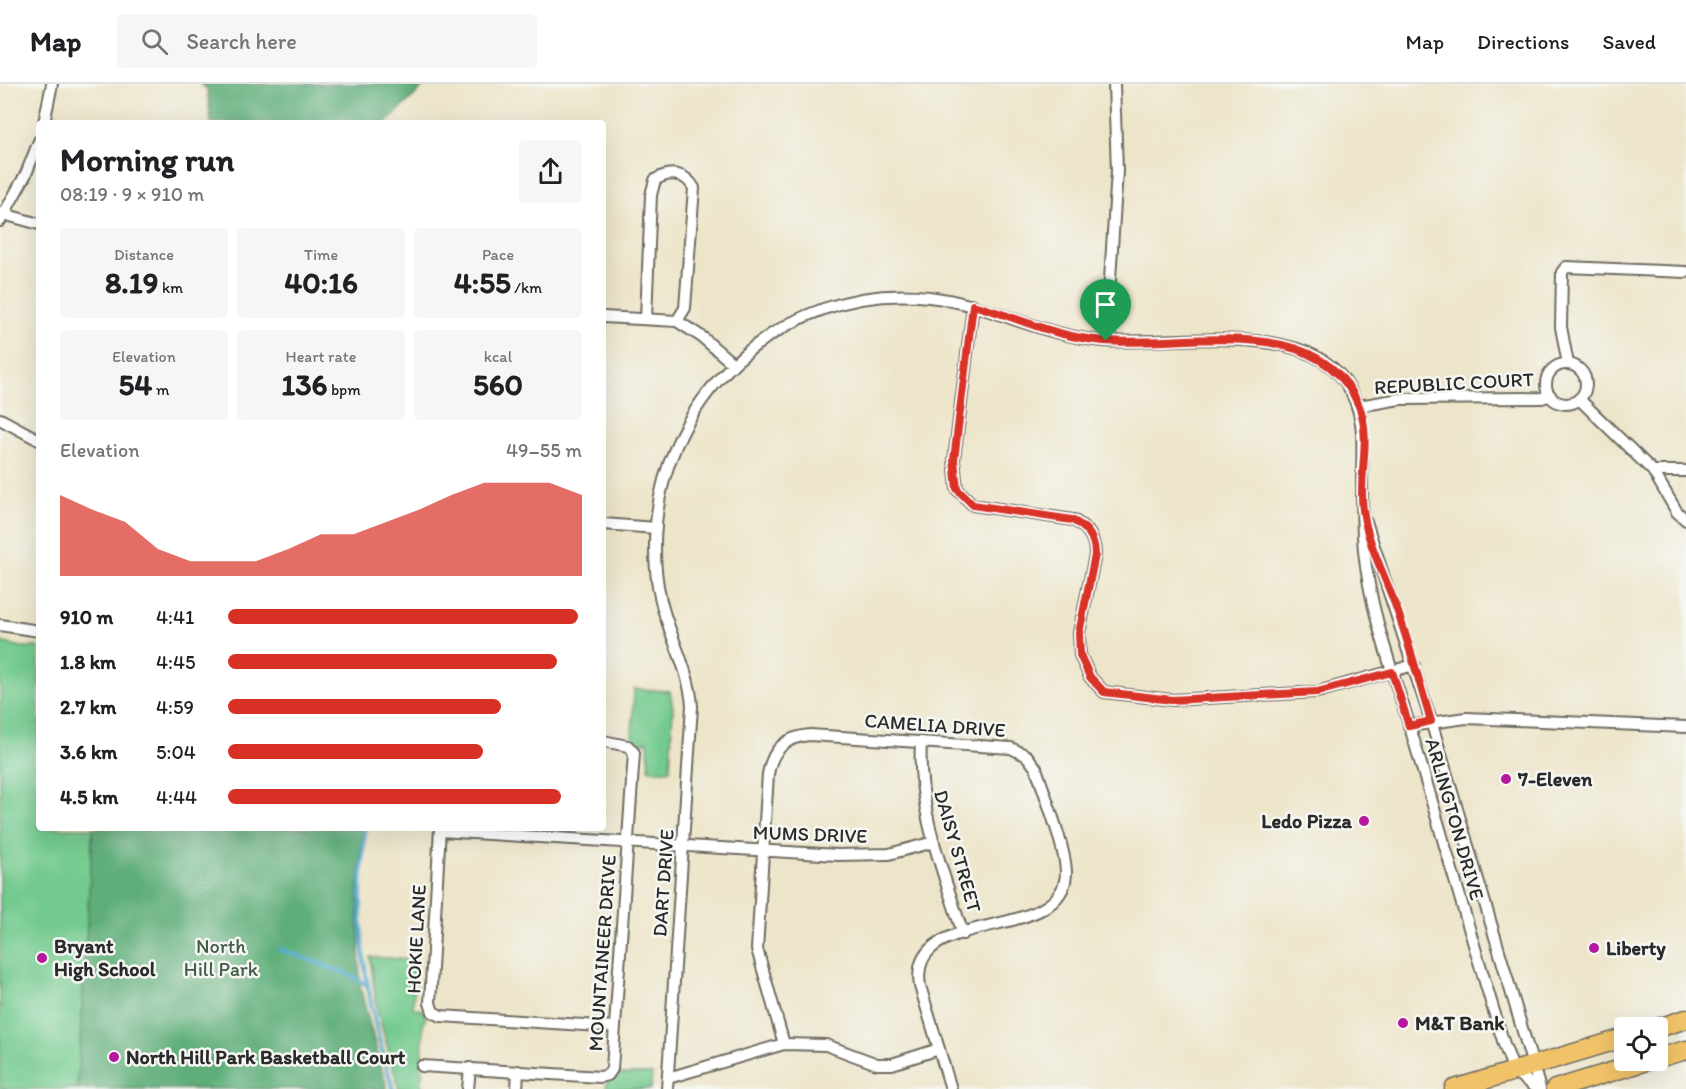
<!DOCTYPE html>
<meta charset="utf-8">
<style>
:root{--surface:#fff;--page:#f6f6f6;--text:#202124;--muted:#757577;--line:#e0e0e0;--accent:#d93025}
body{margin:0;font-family:Itim,sans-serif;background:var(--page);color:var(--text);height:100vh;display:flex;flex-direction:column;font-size:22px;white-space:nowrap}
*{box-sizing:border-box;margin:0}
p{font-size:20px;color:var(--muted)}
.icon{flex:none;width:33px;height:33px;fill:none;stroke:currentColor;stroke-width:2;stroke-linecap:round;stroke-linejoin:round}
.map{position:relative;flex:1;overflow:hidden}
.side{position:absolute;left:36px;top:36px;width:570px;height:711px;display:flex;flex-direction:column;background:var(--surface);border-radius:6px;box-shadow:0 6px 24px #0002}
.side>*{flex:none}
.tools{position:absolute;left:1614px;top:933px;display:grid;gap:12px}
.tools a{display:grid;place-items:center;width:54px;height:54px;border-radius:6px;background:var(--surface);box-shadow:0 6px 24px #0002;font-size:30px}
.pin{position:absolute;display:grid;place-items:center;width:51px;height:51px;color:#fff;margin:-62px -26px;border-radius:50% 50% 50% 0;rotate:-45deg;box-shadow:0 0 6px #0007}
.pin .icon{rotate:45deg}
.round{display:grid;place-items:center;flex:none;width:63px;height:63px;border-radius:6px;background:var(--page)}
.head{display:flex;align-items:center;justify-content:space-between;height:102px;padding:0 24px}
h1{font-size:33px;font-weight:700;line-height:45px}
.stats{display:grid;grid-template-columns:repeat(3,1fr);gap:9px;height:102px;padding:6px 24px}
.stats div{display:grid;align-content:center;border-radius:6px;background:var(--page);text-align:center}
.stats b{font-size:30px;font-weight:700}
.stats small{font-size:16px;font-weight:400}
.stats p{font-size:16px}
.chart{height:168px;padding:12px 24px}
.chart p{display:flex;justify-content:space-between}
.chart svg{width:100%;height:108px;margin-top:6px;fill:var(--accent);opacity:.7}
ul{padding:0 24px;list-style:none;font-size:20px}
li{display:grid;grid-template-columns:96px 72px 1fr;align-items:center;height:45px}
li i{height:15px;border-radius:8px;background:var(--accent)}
header{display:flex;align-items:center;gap:36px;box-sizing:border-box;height:84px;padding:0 30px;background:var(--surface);border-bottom:2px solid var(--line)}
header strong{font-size:28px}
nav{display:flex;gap:33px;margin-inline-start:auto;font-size:21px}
.search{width:420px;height:54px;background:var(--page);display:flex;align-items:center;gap:15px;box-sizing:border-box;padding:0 21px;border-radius:6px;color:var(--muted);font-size:22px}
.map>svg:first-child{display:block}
.green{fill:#73ca8e;stroke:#4f7a5c;stroke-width:1.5}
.forest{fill:#5eae79;stroke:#446c52;stroke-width:1.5}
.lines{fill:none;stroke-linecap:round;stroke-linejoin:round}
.stream{stroke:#51abcf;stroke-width:4}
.minor-casing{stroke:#6f6c62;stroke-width:14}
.trunk-casing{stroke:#6f6c62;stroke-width:21}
.minor{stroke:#fff;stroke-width:10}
.trunk{stroke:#f1c369;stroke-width:18}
.route-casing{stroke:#fff;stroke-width:12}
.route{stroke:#d93025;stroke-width:8}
.poi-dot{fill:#b5179e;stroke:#f6f6f2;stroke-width:2}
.labels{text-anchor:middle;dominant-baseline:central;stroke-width:5;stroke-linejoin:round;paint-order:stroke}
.street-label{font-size:20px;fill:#2b2b2b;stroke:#f6f6f2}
.poi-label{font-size:20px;font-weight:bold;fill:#2b2b2b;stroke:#f6f6f2;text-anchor:start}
.park-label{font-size:20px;fill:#415b49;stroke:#f6f6f2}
</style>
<header>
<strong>Map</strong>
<div class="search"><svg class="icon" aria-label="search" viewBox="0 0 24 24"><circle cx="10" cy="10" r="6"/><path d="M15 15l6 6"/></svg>Search here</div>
<nav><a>Map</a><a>Directions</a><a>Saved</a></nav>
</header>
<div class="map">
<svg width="1686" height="1005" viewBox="0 0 1686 1005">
<rect width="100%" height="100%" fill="#f6f6f2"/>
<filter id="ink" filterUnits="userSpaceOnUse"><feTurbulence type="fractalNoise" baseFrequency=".0167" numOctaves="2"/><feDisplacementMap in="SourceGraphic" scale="12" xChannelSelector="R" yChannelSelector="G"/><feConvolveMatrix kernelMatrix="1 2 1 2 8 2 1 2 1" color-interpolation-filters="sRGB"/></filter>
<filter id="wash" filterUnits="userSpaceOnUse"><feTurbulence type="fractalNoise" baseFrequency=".008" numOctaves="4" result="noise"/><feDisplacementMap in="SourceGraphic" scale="24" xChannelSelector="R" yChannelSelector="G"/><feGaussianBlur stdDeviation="1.35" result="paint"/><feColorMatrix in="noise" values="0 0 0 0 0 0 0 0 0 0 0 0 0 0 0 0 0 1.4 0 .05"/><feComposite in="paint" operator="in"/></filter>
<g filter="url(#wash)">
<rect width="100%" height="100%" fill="#ede5c9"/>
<g class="green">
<path d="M 0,558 L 22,563 L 39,563 L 39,744 L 93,744 L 77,1005 L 0,1005 Z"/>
<path d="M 634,605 L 670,607 L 673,624 L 670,686 L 649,686 L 648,657 L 639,660 L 632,652 Z"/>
<path d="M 370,873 L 415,876 L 413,924 L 423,926 L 426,932 L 423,941 L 422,1005 L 399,1005 L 377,926 Z"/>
<path d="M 619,990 L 652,990 L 651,1005 L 606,1005 L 607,998 Z"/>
</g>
<g class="forest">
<path d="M 200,0 L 426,0 L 386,39 L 211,39 L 207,5 Z"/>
<path d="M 93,744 L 363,744 L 358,810 L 360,903 L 387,1005 L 77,1005 Z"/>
</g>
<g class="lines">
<g class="stream">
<path d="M 365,744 C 363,775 359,806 361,837 C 363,894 376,950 393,1005"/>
<path d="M 279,865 L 348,890 L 367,901"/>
</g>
</g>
</g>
<g filter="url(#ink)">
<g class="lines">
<g class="minor-casing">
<g id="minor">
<path d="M 44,39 L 52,0"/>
<path d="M 0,129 L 39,140"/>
<path d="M 0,137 L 26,90 L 39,57"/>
<path d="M 973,221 L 954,376 L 957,405 L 973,421 L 1073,436 C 1088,444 1095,454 1095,471 L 1079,549 L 1080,571 L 1090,593 L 1104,608 L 1172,616 L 1317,608 L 1414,581"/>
<path d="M 603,233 L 677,237 L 702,253 L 732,279"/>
<path d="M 646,235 L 651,111 L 655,96 C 669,87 685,88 694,104 L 685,224 L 677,237"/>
<path d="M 1106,257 L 1117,87 L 1114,0"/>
<path d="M 1568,280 L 1561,243 L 1562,188 L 1566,183 L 1686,188"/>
<circle cx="1566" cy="300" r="20"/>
<path d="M 1579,315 L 1653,387 L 1677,428 L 1686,436"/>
<path d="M 1359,322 L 1400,315 L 1542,314 L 1550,311"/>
<path d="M 0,335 L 39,356"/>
<path d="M 1653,387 L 1686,387"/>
<path d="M 1366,438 L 1431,637 L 1540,1005"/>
<path d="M 603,440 L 656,444"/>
<path d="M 0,541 L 39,547"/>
<path d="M 1409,642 L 1466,634 L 1686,643"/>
<path d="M 921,658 C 917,725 943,787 963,850"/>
<path d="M 440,744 L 430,919 L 433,928 L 441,932 L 615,943"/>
<path d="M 440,747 L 838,771 L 889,770 L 934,758"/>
<path d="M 784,960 L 757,865 L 768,690 C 772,666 785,653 810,651 L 1011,664 L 1027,672 L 1036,684 C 1044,709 1066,765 1066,789 C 1064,862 906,820 920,902 L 951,1005"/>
<path d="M 422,982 L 600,993 L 608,991 L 612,985 L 634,669 L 628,662 L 603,657"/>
<path d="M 668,994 L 784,960 L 826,961 L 877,980 L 892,980 L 939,965"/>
<path d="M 468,1005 L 470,984"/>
<path d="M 517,1005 L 518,987"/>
<path d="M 667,1005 L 692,622 C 690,593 677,567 668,540 C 659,516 655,490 655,464 C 654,317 782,197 929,213 C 989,220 1042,252 1103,257 C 1170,262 1303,234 1346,299 C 1367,331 1362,362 1362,398 C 1362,421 1362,444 1364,467 C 1370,526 1391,583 1409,640 C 1441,747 1471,854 1504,960 L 1514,987 L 1537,1005"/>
</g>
</g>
<g class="trunk-casing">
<g id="trunk">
<path d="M 1658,944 L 1686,935"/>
<path d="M 1658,974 L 1686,966"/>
<path d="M 1454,1005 L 1624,954"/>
<path d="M 1555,1005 L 1650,976"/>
</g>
</g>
<use href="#minor" class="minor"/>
<use href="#trunk" class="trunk"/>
</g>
</g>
<g class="lines" filter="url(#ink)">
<g class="route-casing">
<path id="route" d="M 973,221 C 1020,234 1054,253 1104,257 C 1184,264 1320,226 1359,322 C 1372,354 1358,392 1363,426 C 1367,458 1384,490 1395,520 C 1409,558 1419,598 1431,637 L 1409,642 L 1392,588 L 1317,608 L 1172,616 L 1104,608 L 1090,593 L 1080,571 L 1079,549 L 1095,471 C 1095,454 1088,444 1072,436 L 973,421 L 957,405 L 954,376 Z"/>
</g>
<use href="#route" class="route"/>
</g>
<g class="poi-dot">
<circle cx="1506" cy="695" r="6"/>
<circle cx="1364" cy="737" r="6"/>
<circle cx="1594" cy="864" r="6"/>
<circle cx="42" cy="874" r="6"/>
<circle cx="1403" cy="939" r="6"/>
<circle cx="114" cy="973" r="6"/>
</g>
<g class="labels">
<g class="street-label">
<text transform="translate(1454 299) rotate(-3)">REPUBLIC COURT</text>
<text transform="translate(935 641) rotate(4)">CAMELIA DRIVE</text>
<text transform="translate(1455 735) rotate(74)">ARLINGTON DRIVE</text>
<text transform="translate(810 750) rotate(2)">MUMS DRIVE</text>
<text transform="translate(958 767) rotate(74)">DAISY STREET</text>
<text transform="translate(663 799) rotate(-86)">DART DRIVE</text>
<text transform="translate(416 855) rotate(-87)">HOKIE LANE</text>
<text transform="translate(602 869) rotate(-86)">MOUNTAINEER DRIVE</text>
</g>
<g class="poi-label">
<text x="1518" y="695">7-Eleven</text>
<text x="1352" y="737" text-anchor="end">Ledo Pizza</text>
<text x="54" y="862">Bryant<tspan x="54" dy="23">High School</tspan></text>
<text x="1606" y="864">Liberty</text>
<text x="1415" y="939">M&amp;T Bank</text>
<text x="126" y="973">North Hill Park Basketball Court</text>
</g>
<g class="park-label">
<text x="221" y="862">North<tspan x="221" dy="23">Hill Park</tspan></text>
</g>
</g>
</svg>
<div class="tools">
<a><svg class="icon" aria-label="locate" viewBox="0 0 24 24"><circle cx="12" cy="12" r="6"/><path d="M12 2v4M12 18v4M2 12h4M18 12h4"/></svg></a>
</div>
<div class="pin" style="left:1106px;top:257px;background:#1e9e55"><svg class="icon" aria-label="arrive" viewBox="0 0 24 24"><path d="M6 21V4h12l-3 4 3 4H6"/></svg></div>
<section class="side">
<div class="head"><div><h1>Morning run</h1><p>08:19 · 9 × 910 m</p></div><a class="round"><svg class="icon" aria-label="share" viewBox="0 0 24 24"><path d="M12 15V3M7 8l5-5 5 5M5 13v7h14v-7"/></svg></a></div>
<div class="stats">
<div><p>Distance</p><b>8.19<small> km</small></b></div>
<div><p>Time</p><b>40:16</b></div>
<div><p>Pace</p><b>4:55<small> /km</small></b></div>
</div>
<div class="stats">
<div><p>Elevation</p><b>54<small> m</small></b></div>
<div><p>Heart rate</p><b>136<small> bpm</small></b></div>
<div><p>kcal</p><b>560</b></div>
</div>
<div class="chart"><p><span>Elevation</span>49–55 m</p>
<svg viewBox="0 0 160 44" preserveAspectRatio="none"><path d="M0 44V11L10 17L20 22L30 33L40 38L50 38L60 38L70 33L80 27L90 27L100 22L110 17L120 11L130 6L140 6L150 6L160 11V44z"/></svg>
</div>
<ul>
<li><b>910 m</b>4:41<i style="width:99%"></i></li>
<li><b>1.8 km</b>4:45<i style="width:93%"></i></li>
<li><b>2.7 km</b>4:59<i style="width:77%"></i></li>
<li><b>3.6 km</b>5:04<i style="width:72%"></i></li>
<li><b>4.5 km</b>4:44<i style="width:94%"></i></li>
</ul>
</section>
</div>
